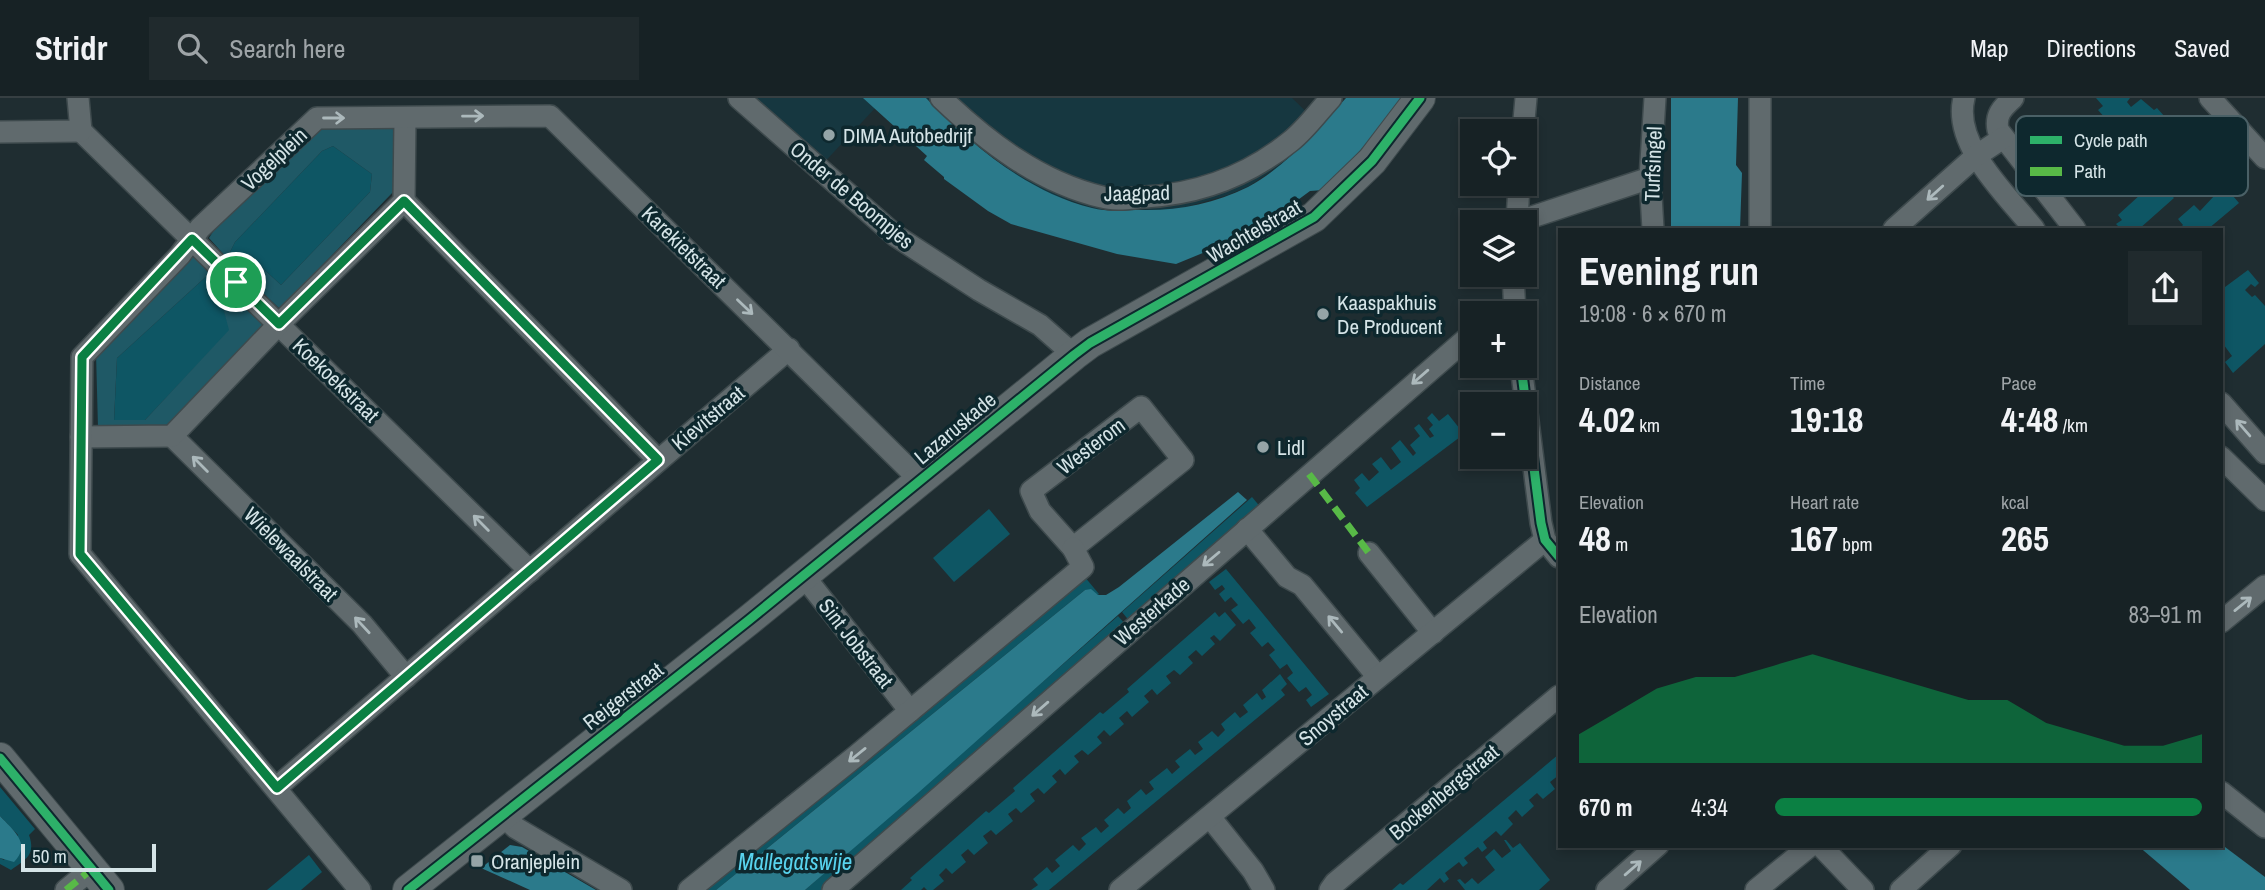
<!DOCTYPE html>
<meta charset="utf-8">
<style>
:root{--surface:#172225;--page:#202a2d;--text:#f1f3f6;--muted:#9ea4a7;--line:#363f42;--accent:#0b8043}
body{margin:0;font-family:"Archivo Narrow",sans-serif;background:var(--page);color:var(--text);height:100vh;display:flex;flex-direction:column;font-size:26px;white-space:nowrap}
*{box-sizing:border-box;margin:0}
p{font-size:23px;color:var(--muted)}
.icon{flex:none;width:38px;height:38px;fill:none;stroke:currentColor;stroke-width:2;stroke-linecap:round;stroke-linejoin:round}
.map{position:relative;flex:1;overflow:hidden}
.side{position:absolute;left:1558px;top:130px;width:665px;height:620px;display:flex;flex-direction:column;background:var(--surface);border-radius:0px;box-shadow:0 4px 10px #0003,0 0 0 2px var(--line)}
.side>*{flex:none}
.fabs{position:absolute;left:1460px;top:21px;display:grid;gap:14px}
.fabs a{display:grid;place-items:center;width:77px;height:77px;border-radius:0px;background:var(--surface);box-shadow:0 4px 10px #0003,0 0 0 2px var(--line);font-size:35px}
.scale{position:absolute;left:21px;bottom:18px;width:135px;box-sizing:border-box;padding-left:7px;border:4px solid #d5e4e7;border-top:0;font-size:19px;line-height:24px;white-space:nowrap;color:#d5e4e7;-webkit-text-stroke:5px #0e282e;paint-order:stroke}
.pin{position:absolute;display:grid;place-items:center;width:60px;height:60px;color:#fff;margin:-30px;border:4px solid #fff;border-radius:50%;box-shadow:0 2px 7px #0007}
.round{display:grid;place-items:center;flex:none;width:74px;height:74px;border-radius:0px;background:var(--page)}
.summary{display:flex;align-items:center;justify-content:space-between;height:119px;padding:0 21px}
h1{font-size:38px;font-weight:700;line-height:52px}
.metrics{display:grid;grid-template-columns:repeat(3,1fr);gap:10px;height:119px;padding:7px 21px}
.metrics div{display:grid;align-content:center}
.metrics b{font-size:35px;font-weight:700}
.metrics small{font-size:19px;font-weight:400}
.metrics p{font-size:19px}
.chart{height:196px;padding:14px 21px}
.chart p{display:flex;justify-content:space-between}
.chart svg{width:100%;height:126px;margin-top:7px;fill:var(--accent);opacity:.7}
ul{padding:0 21px;list-style:none;font-size:23px}
li{display:grid;grid-template-columns:112px 84px 1fr;align-items:center;height:52px}
li i{height:18px;border-radius:9px;background:var(--accent)}
header{display:flex;align-items:center;gap:42px;box-sizing:border-box;height:98px;padding:0 35px;background:var(--surface);border-bottom:2px solid var(--line)}
header strong{font-size:33px}
nav{display:flex;gap:38px;margin-inline-start:auto;font-size:24px}
.search{width:490px;height:63px;background:var(--page);display:flex;align-items:center;gap:18px;box-sizing:border-box;padding:0 24px;border-radius:0px;color:var(--muted);font-size:26px}
.map>svg:first-child{display:block}
.built{fill:#163740}
.green{fill:#0e5664}
.forest{fill:#1f5966}
.water{fill:#2b7a8b}
.lines{fill:none;stroke-linecap:round;stroke-linejoin:round}
.street-casing{stroke:#3e4a4d;stroke-width:24}
.secondary-casing{stroke:#3e4a4d;stroke-width:32}
.street{stroke:#606a6d;stroke-width:21}
.secondary{stroke:#606a6d;stroke-width:30}
.quiet{stroke:#58b947;stroke-width:7;stroke-dasharray:14 7;stroke-linecap:butt}
.cycleway-casing{stroke:#0e282e;stroke-width:13}
.cycleway{stroke:#2db169;stroke-width:9}
.oneway{stroke:#acb9bc}
.route-casing{stroke:#fff;stroke-width:14}
.route{stroke:#0b8043;stroke-width:9}
.poi-dot{fill:#95a4a7;stroke:#0e282e;stroke-width:2.5}
.labels{text-anchor:middle;dominant-baseline:central;stroke-width:7;stroke-linejoin:round;paint-order:stroke}
.poi-label{font-size:21px;fill:#d5e4e7;stroke:#0e282e;text-anchor:start}
.street-label{font-size:21px;fill:#d5e4e7;stroke:#0e282e}
.water-label{font-size:23px;font-style:italic;fill:#58d3ee;stroke:#0e282e}
.key{fill:#0e282e;stroke:#4a6066;stroke-width:2}
.key-label{font-size:19px;fill:#d5e4e7}
</style>
<header>
<strong>Stridr</strong>
<div class="search"><svg class="icon" aria-label="search" viewBox="0 0 24 24"><circle cx="10" cy="10" r="6"/><path d="M15 15l6 6"/></svg>Search here</div>
<nav><a>Map</a><a>Directions</a><a>Saved</a></nav>
</header>
<div class="map">
<svg width="2265" height="792" viewBox="0 0 2265 792">
<rect width="100%" height="100%" fill="#1f2d31"/>
<g class="built">
<path d="M 739,0 L 873,0 L 879,6 L 818,71 Z"/>
<path d="M 926,0 L 1292,0 L 1321,28 L 1303,48 L 1277,69 L 1249,88 L 1228,97 L 1175,112 L 1095,111 L 1046,95 L 1011,74 Z"/>
</g>
<g class="green">
<path d="M 2096,0 L 2130,0 L 2127,4 L 2131,9 L 2141,1 L 2154,12 L 2157,10 L 2165,19 L 2163,22 L 2172,33 L 2166,39 L 2173,48 L 2180,43 L 2186,50 L 2168,65 L 2162,58 L 2157,62 L 2149,53 L 2155,46 L 2132,19 L 2116,32 L 2098,12 L 2103,8 Z"/>
<path d="M 2092,17 L 2111,37 L 2088,56 L 2081,59 L 2091,49 L 2085,42 L 2073,56 L 2070,52 L 2072,49 L 2060,36 L 2051,43 L 2046,37 L 2054,28 L 2067,40 L 2075,33 L 2073,29 L 2081,21 L 2084,24 Z"/>
<path d="M 333,48 L 372,76 L 370,94 L 281,187 L 257,165 L 244,177 L 227,160 L 235,144 L 322,53 Z"/>
<path d="M 2152,86 L 2161,96 L 2166,92 L 2174,100 L 2139,131 L 2121,131 L 2116,126 L 2122,122 L 2118,117 Z"/>
<path d="M 2227,91 L 2239,105 L 2208,131 L 2179,131 L 2183,127 L 2178,121 L 2194,107 L 2200,113 L 2215,97 L 2217,99 Z"/>
<path d="M 2248,172 L 2259,185 L 2255,189 L 2251,186 L 2245,192 L 2252,199 L 2255,197 L 2265,208 L 2265,246 L 2233,275 L 2225,264 L 2232,258 L 2221,243 L 2221,192 Z"/>
<path d="M 210,175 L 235,200 L 222,206 L 230,232 L 145,322 L 114,323 L 117,260 Z"/>
<path d="M 1432,315 L 1439,323 L 1448,316 L 1464,336 L 1367,409 L 1355,395 L 1360,390 L 1354,382 L 1362,375 L 1369,383 L 1379,374 L 1372,366 L 1381,359 L 1391,372 L 1401,364 L 1391,350 L 1400,342 L 1413,358 L 1416,355 L 1410,347 L 1420,338 L 1414,330 L 1419,326 L 1430,340 L 1434,338 L 1429,331 L 1433,327 L 1427,320 Z"/>
<path d="M 1252,399 L 1262,411 L 1131,525 L 1122,514 Z"/>
<path d="M 989,411 L 1010,436 L 954,484 L 933,460 Z"/>
<path d="M 1226,471 L 1329,596 L 1311,609 L 1306,602 L 1312,597 L 1306,589 L 1299,594 L 1287,580 L 1293,575 L 1287,566 L 1280,571 L 1269,557 L 1275,552 L 1268,544 L 1262,549 L 1250,535 L 1256,530 L 1249,521 L 1243,526 L 1231,512 L 1238,507 L 1231,499 L 1225,504 L 1219,496 L 1225,491 L 1222,487 L 1215,492 L 1209,484 Z"/>
<path d="M 1084,478 L 1099,496 L 1098,497 L 1085,492 L 716,792 L 705,792 L 1070,494 L 1068,490 Z"/>
<path d="M 1215,514 L 1219,519 L 1225,514 L 1236,527 L 1220,543 L 1214,537 L 1210,540 L 1215,546 L 1202,558 L 1196,552 L 1188,559 L 1193,565 L 1180,577 L 1174,572 L 1166,578 L 1171,585 L 1157,597 L 1152,591 L 1144,598 L 1149,604 L 1132,619 L 1127,613 L 1119,620 L 1124,626 L 1110,638 L 1104,632 L 1097,639 L 1102,645 L 1088,657 L 1082,652 L 1074,658 L 1079,664 L 1065,677 L 1060,671 L 1052,678 L 1057,684 L 1044,696 L 1038,690 L 1030,696 L 1035,703 L 1021,715 L 1016,710 L 1008,716 L 1013,723 L 996,737 L 991,732 L 983,738 L 988,745 L 974,757 L 968,751 L 961,757 L 966,764 L 952,776 L 946,770 L 939,777 L 944,783 L 933,792 L 927,792 L 924,789 L 921,792 L 901,792 L 912,782 L 910,780 L 986,713 L 989,715 L 1015,693 L 1013,690 L 1100,614 L 1103,616 L 1129,594 L 1127,591 Z"/>
<path d="M 1118,518 L 1127,528 L 824,792 L 805,792 Z"/>
<path d="M 1280,576 L 1287,586 L 1281,592 L 1285,597 L 1049,792 L 1031,792 L 1038,787 L 1033,781 L 1047,769 L 1052,775 L 1060,768 L 1055,762 L 1073,747 L 1079,753 L 1086,746 L 1081,740 L 1096,729 L 1101,735 L 1109,728 L 1104,722 L 1118,710 L 1124,716 L 1131,710 L 1127,703 L 1141,691 L 1146,697 L 1154,691 L 1149,684 L 1167,670 L 1172,676 L 1180,669 L 1175,663 L 1190,651 L 1195,657 L 1203,651 L 1198,644 L 1212,633 L 1218,639 L 1225,632 L 1221,626 L 1235,614 L 1240,620 L 1248,614 L 1243,607 L 1257,595 L 1262,602 L 1266,599 L 1262,592 Z"/>
<path d="M 1559,656 L 1559,677 L 1550,684 L 1555,691 L 1543,701 L 1537,695 L 1529,702 L 1534,708 L 1522,719 L 1516,712 L 1508,720 L 1513,726 L 1501,738 L 1496,733 L 1483,744 L 1487,750 L 1482,754 L 1478,749 L 1464,760 L 1468,765 L 1463,769 L 1459,764 L 1445,775 L 1449,781 L 1444,785 L 1440,780 L 1427,792 L 1392,792 L 1400,785 L 1403,787 Z"/>
<path d="M 0,689 L 35,731 L 29,737 C 36,757 26,761 11,772 L 0,766 L 0,760 L 4,762 L 18,737 L 0,718 Z"/>
<path d="M 1504,742 L 1506,742 L 1513,750 L 1520,745 L 1550,782 L 1539,792 L 1465,792 L 1457,782 L 1460,781 L 1465,786 L 1472,780 L 1478,786 L 1495,772 L 1485,759 L 1494,751 L 1502,760 L 1511,753 Z"/>
<path d="M 309,757 L 322,774 L 301,792 L 267,792 Z"/>
</g>
<g class="forest">
<path d="M 385,27 L 396,32 L 394,93 L 280,211 L 244,177 L 257,165 L 281,187 L 370,94 L 372,76 L 333,48 L 322,53 L 235,144 L 227,160 L 209,140 L 216,129 L 317,29 Z"/>
<path d="M 190,156 L 210,175 L 117,260 L 114,322 L 145,322 L 229,232 L 222,206 L 235,200 L 263,227 L 167,328 L 98,330 L 96,255 Z"/>
</g>
<g class="water">
<path d="M 863,0 L 926,0 C 973,48 1026,93 1092,110 C 1107,114 1125,112 1140,112 C 1177,113 1214,106 1248,89 C 1287,68 1317,32 1346,0 L 1402,0 L 1369,43 L 1323,92 L 1310,93 L 1291,107 L 1215,150 L 1176,166 L 1117,156 L 1011,126 L 988,113 L 944,81 L 944,79 L 924,62 L 927,58 Z"/>
<path d="M 1671,0 L 1738,0 L 1736,67 L 1742,75 L 1740,131 L 1671,131 Z"/>
<path d="M 1238,394 L 1247,402 L 918,695 L 805,792 L 716,792 L 1085,492 L 1091,491 L 1098,497 L 1106,497 L 1119,489 Z"/>
<path d="M 0,718 C 13,732 32,746 14,764 L 0,760 Z"/>
<path d="M 2221,746 L 2265,779 L 2265,792 L 2190,792 L 2137,747 Z"/>
<path d="M 510,747 L 522,749 L 596,792 L 530,792 L 481,770 Z"/>
</g>
<g class="lines">
<g class="street-casing">
<g id="street">
<path d="M 739,0 L 896,138 L 979,192 L 1040,227 L 1074,257"/>
<path d="M 941,0 C 987,44 1039,84 1102,99 C 1115,103 1132,100 1145,99 C 1199,96 1249,77 1291,43 C 1306,31 1318,14 1331,0"/>
<path d="M 1964,0 C 1952,47 2007,97 2034,131"/>
<path d="M 2013,0 C 2002,10 1995,17 1998,32 L 2075,131"/>
<path d="M 2210,0 L 2265,60"/>
<path d="M 81,33 L 530,473"/>
<path d="M 1523,33 L 1526,0"/>
<path d="M 0,34 L 81,33 L 78,0"/>
<path d="M 404,103 L 658,362"/>
<path d="M 1517,124 L 1650,80"/>
<path d="M 1517,124 L 1519,86"/>
<path d="M 1653,131 L 1650,80 L 1655,0"/>
<path d="M 1760,131 L 1760,0"/>
<path d="M 1894,131 L 1976,58 L 2003,40"/>
<path d="M 1513,177 L 1515,215"/>
<path d="M 1521,268 L 1541,425 L 1545,442 L 1559,459"/>
<path d="M 2221,305 L 2265,355"/>
<path d="M 1141,309 L 1183,362 L 1073,450 L 1040,413 L 1031,393 Z"/>
<path d="M 172,338 L 362,526 L 406,579"/>
<path d="M 81,339 L 172,338 L 279,226 L 404,103 L 405,21"/>
<path d="M 2221,359 L 2265,402"/>
<path d="M 1247,431 L 1287,479 L 1302,487 L 1378,579"/>
<path d="M 1369,455 L 1433,535"/>
<path d="M 803,477 L 910,613"/>
<path d="M 2221,524 L 2265,488"/>
<path d="M 277,689 L 789,251"/>
<path d="M 2221,694 L 2265,729"/>
<path d="M 502,717 L 516,730 L 621,792"/>
<path d="M 1210,719 L 1253,773 L 1264,792"/>
<path d="M 1820,747 L 1863,792"/>
<path d="M 66,792 L 92,771"/>
<path d="M 360,792 L 80,456 L 82,259 L 180,157 L 200,130 L 317,20 L 550,18 L 920,382"/>
<path d="M 689,792 L 856,658 L 1083,469 L 1073,450"/>
<path d="M 833,792 L 1472,236"/>
<path d="M 1120,792 L 1545,442"/>
<path d="M 1330,792 L 1335,785 L 1559,598"/>
<path d="M 1607,792 L 1658,747"/>
<path d="M 1756,792 L 1811,747"/>
<path d="M 1901,792 L 1951,747"/>
</g>
</g>
<g class="secondary-casing">
<g id="secondary">
<path d="M 0,660 L 109,792"/>
<path d="M 408,792 L 749,522 L 1074,257 L 1090,245 L 1314,119 L 1372,63 L 1420,0"/>
</g>
</g>
<use href="#street" class="street"/>
<use href="#secondary" class="secondary"/>
<g class="quiet">
<path d="M 1309,376 L 1369,455"/>
<path d="M 66,792 L 92,771"/>
</g>
<g class="cycleway-casing">
<g id="cycleway">
<path d="M 1521,268 L 1541,425 L 1545,442 L 1559,459"/>
<path d="M 0,660 L 109,792"/>
<path d="M 408,792 L 749,522 L 1074,257 L 1090,245 L 1314,119 L 1372,63 L 1420,0"/>
</g>
</g>
<use href="#cycleway" class="cycleway"/>
</g>
<defs><path id="oneway-shaft" d="M-6 0H5M1.5-3L5.5 0L1.5 3" fill="none" stroke-width="1.6" stroke-linecap="round" stroke-linejoin="round" transform="scale(1.75)"/></defs>
<g class="oneway">
<use href="#oneway-shaft" transform="translate(473 18) rotate(-1)"/>
<use href="#oneway-shaft" transform="translate(334 20)"/>
<use href="#oneway-shaft" transform="translate(1935 95) rotate(138)"/>
<use href="#oneway-shaft" transform="translate(745 209) rotate(44)"/>
<use href="#oneway-shaft" transform="translate(1420 279) rotate(139)"/>
<use href="#oneway-shaft" transform="translate(2243 330) rotate(-131)"/>
<use href="#oneway-shaft" transform="translate(200 366) rotate(-135)"/>
<use href="#oneway-shaft" transform="translate(481 425) rotate(-135)"/>
<use href="#oneway-shaft" transform="translate(1211 461) rotate(140)"/>
<use href="#oneway-shaft" transform="translate(2243 506) rotate(-39)"/>
<use href="#oneway-shaft" transform="translate(1335 526) rotate(-130)"/>
<use href="#oneway-shaft" transform="translate(362 527) rotate(-133)"/>
<use href="#oneway-shaft" transform="translate(1040 611) rotate(139)"/>
<use href="#oneway-shaft" transform="translate(857 657) rotate(141)"/>
<use href="#oneway-shaft" transform="translate(1633 770) rotate(-41)"/>
</g>
<g class="lines">
<g class="route-casing">
<path id="route" d="M 404,103 L 658,362 L 277,690 L 80,456 L 82,259 L 192,141 L 279,226 Z"/>
</g>
<use href="#route" class="route"/>
</g>
<g class="poi-dot">
<circle cx="829" cy="37" r="7"/>
<circle cx="1323" cy="216" r="7"/>
<circle cx="1263" cy="349" r="7"/>
<rect x="470" y="756" width="14" height="14" rx="3.5"/>
</g>
<g class="labels">
<g class="poi-label">
<text x="843" y="37">DIMA Autobedrijf</text>
<text x="1337" y="204">Kaaspakhuis<tspan x="1337" dy="24">De Producent</tspan></text>
<text x="1277" y="349">Lidl</text>
<text x="491" y="763">Oranjeplein</text>
</g>
<g class="street-label">
<text transform="translate(274 61) rotate(-43)">Vogelplein</text>
<text transform="translate(1653 66) rotate(-88)">Turfsingel</text>
<text transform="translate(1137 95) rotate(-1)">Jaagpad</text>
<text transform="translate(852 97) rotate(40)">Onder de Boompjes</text>
<text transform="translate(1254 133) rotate(-30)">Wachtelstraat</text>
<text transform="translate(684 149) rotate(44)">Karekietstraat</text>
<text transform="translate(336 282) rotate(44)">Koekoekstraat</text>
<text transform="translate(708 320) rotate(-40)">Kievitstraat</text>
<text transform="translate(955 330) rotate(-40)">Lazaruskade</text>
<text transform="translate(1091 348) rotate(-37)">Westerom</text>
<text transform="translate(291 456) rotate(45)">Wielewaalstraat</text>
<text transform="translate(1152 513) rotate(-41)">Westerkade</text>
<text transform="translate(856 545) rotate(52)">Sint Jobstraat</text>
<text transform="translate(623 598) rotate(-38)">Reigerstraat</text>
<text transform="translate(1333 617) rotate(-40)">Snoystraat</text>
<text transform="translate(1444 694) rotate(-40)">Bockenbergstraat</text>
</g>
<g class="water-label">
<text x="795" y="763">Mallegatswije</text>
</g>
</g>
<rect x="2016" y="18" width="232" height="80" rx="10" class="key"/>
<rect x="2030" y="38" width="32" height="8" fill="#2db169"/>
<rect x="2030" y="69" width="32" height="9" fill="#58b947"/>
<g class="key-label">
<text x="2074" y="49">Cycle path</text>
<text x="2074" y="80">Path</text>
</g>
</svg>
<div class="fabs">
<a><svg class="icon" aria-label="locate" viewBox="0 0 24 24"><circle cx="12" cy="12" r="6"/><path d="M12 2v4M12 18v4M2 12h4M18 12h4"/></svg></a>
<a><svg class="icon" aria-label="layers" viewBox="0 0 24 24"><path d="M12 4l9 5-9 5-9-5zM3 14l9 5 9-5"/></svg></a>
<a>+</a>
<a>−</a>
</div>
<div class="scale">50 m</div>
<div class="pin" style="left:236px;top:184px;background:#1e9e55"><svg class="icon" aria-label="arrive" viewBox="0 0 24 24"><path d="M6 21V4h12l-3 4 3 4H6"/></svg></div>
<section class="side">
<div class="summary"><div><h1>Evening run</h1><p>19:08 · 6 × 670 m</p></div><a class="round"><svg class="icon" aria-label="share" viewBox="0 0 24 24"><path d="M12 15V3M7 8l5-5 5 5M5 13v7h14v-7"/></svg></a></div>
<div class="metrics">
<div><p>Distance</p><b>4.02<small> km</small></b></div>
<div><p>Time</p><b>19:18</b></div>
<div><p>Pace</p><b>4:48<small> /km</small></b></div>
</div>
<div class="metrics">
<div><p>Elevation</p><b>48<small> m</small></b></div>
<div><p>Heart rate</p><b>167<small> bpm</small></b></div>
<div><p>kcal</p><b>265</b></div>
</div>
<div class="chart"><p><span>Elevation</span>83–91 m</p>
<svg viewBox="0 0 160 44" preserveAspectRatio="none"><path d="M0 44V34L10 26L20 18L30 14L40 14L50 10L60 6L70 10L80 14L90 18L100 22L110 22L120 30L130 34L140 38L150 38L160 34V44z"/></svg>
</div>
<ul>
<li><b>670 m</b>4:34<i style="width:100%"></i></li>
</ul>
</section>
</div>
